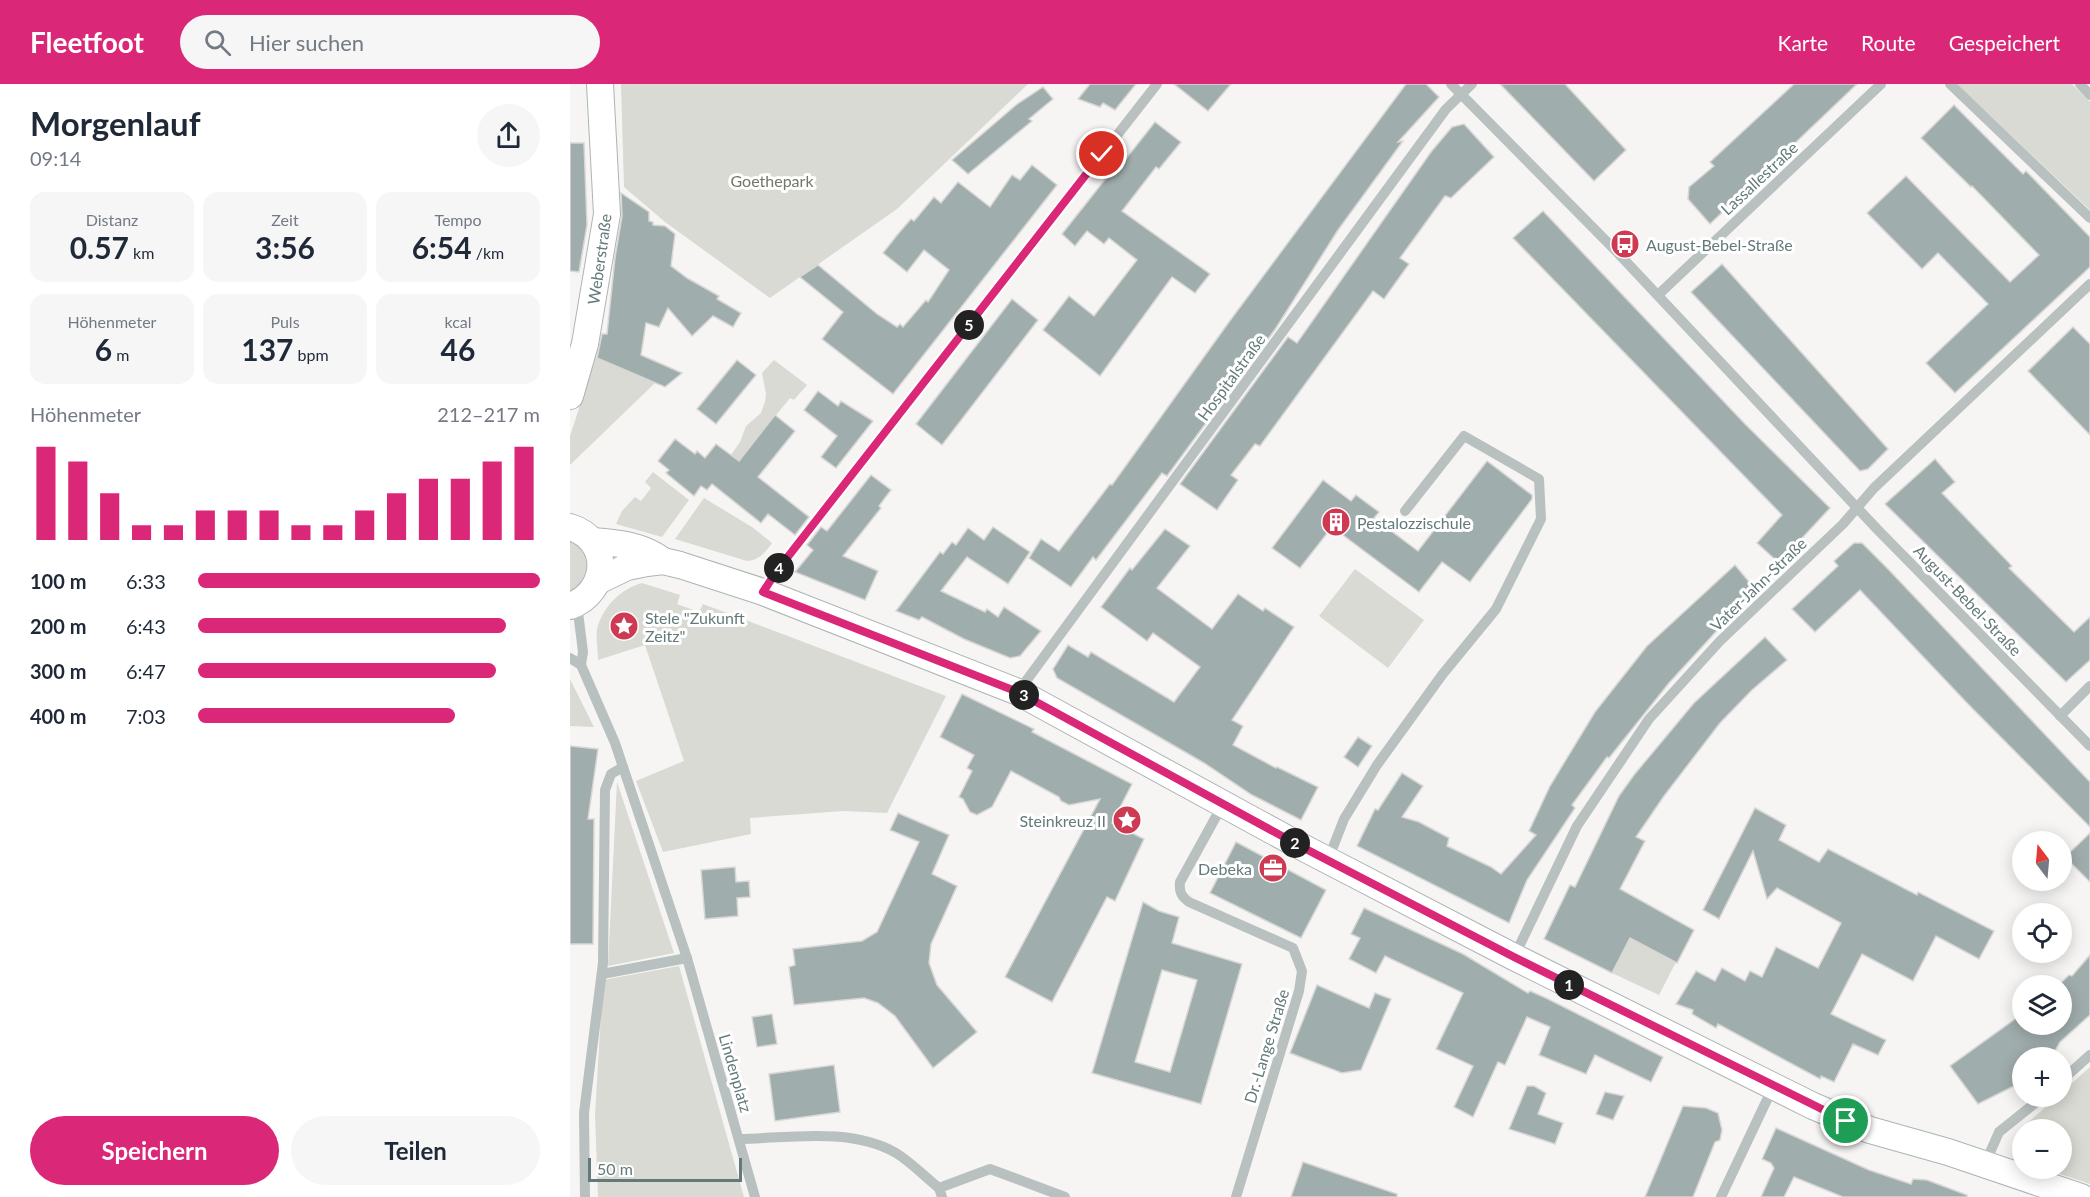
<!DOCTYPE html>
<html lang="de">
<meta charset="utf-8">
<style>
:root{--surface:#fff;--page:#f6f6f7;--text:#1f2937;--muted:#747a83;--accent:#db2777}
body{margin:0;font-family:Lato,sans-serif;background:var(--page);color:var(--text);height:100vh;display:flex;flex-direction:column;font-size:22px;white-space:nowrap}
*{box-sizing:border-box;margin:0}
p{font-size:20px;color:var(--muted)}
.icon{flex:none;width:33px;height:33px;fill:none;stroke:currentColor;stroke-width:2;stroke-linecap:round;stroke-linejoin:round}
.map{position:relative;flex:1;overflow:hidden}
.details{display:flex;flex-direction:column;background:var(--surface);width:570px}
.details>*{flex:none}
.needle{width:39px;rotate:344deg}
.controls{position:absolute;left:1442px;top:747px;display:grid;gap:12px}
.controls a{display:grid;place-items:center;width:60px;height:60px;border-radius:50%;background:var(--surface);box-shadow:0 3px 15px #0003;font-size:30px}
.scale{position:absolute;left:18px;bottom:15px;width:154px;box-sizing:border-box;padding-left:6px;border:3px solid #647a7a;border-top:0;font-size:16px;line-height:21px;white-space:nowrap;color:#647a7a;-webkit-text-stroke:4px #fff;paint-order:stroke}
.pin{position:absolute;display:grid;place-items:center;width:51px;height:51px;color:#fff;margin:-26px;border:3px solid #fff;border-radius:50%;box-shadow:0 2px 6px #0007}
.km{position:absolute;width:30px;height:30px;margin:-15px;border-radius:50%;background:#222;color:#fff;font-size:16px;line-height:30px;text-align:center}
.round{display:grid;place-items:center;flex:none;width:63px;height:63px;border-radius:32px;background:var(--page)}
.head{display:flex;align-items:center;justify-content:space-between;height:102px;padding:0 30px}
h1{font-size:33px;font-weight:700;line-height:45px}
.figures{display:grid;grid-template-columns:repeat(3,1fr);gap:9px;height:102px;padding:6px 30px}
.figures div{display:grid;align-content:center;border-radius:15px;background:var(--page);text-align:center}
.figures b{font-size:30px;font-weight:700}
.figures small{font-size:16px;font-weight:400}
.figures p{font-size:16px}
.chart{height:168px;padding:12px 30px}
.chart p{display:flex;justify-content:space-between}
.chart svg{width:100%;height:108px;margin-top:6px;stroke:var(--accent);stroke-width:6}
.primary-button{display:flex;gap:12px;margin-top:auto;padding:12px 30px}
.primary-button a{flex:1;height:69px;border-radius:36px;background:var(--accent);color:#fff;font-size:24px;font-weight:700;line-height:69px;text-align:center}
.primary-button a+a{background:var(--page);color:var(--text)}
ul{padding:0 30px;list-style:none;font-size:20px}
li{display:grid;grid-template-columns:96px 72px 1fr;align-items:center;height:45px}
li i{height:15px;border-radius:8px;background:var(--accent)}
header{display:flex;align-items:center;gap:36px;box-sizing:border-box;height:84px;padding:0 30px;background:var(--accent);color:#fff}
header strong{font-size:28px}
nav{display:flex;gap:33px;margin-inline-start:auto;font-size:21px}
.search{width:420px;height:54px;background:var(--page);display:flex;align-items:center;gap:15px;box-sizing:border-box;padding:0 21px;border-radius:33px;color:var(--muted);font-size:22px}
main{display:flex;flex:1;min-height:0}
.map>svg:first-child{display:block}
.green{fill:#d8dad3}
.building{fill:#a0adad;stroke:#d7d7d5;stroke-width:1.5;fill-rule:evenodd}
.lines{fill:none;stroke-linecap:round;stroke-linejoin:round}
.major-casing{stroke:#adb4b5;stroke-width:28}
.minor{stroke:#b8c0c0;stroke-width:10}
.major{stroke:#fff;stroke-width:26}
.route-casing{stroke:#fff;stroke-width:12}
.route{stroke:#db2777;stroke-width:8}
.labels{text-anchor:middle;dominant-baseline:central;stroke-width:6;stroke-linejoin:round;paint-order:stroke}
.street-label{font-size:16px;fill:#647a7a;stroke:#fff}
.park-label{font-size:16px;fill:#717866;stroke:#fff}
.poi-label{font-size:16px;fill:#647a7a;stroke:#fff;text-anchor:start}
</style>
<header>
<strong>Fleetfoot</strong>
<div class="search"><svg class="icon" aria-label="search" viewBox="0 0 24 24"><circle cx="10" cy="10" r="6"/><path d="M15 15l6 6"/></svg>Hier suchen</div>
<nav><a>Karte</a><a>Route</a><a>Gespeichert</a></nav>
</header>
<main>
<section class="details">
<div class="head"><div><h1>Morgenlauf</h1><p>09:14</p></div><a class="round"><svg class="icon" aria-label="share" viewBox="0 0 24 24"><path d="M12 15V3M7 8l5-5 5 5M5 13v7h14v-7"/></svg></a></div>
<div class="figures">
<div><p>Distanz</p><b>0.57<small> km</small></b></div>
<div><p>Zeit</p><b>3:56</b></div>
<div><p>Tempo</p><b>6:54<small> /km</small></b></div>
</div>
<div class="figures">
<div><p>Höhenmeter</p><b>6<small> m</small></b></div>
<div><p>Puls</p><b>137<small> bpm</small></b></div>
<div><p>kcal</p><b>46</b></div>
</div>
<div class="chart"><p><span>Höhenmeter</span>212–217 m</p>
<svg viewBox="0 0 160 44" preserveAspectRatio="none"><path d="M5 44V6M15 44V12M25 44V25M35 44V38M45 44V38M55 44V32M65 44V32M75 44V32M85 44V38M95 44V38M105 44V32M115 44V25M125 44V19M135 44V19M145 44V12M155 44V6"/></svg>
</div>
<ul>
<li><b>100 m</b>6:33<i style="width:100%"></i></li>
<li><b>200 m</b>6:43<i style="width:90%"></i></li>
<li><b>300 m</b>6:47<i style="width:87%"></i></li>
<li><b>400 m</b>7:03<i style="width:75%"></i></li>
</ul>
<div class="primary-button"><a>Speichern</a><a>Teilen</a></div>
</section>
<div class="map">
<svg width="1520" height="1113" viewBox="0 0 1520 1113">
<rect width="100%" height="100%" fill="#f6f5f3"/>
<g class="green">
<path d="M 51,0 L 458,0 L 327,125 L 200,214 L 95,138 L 54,103 Z"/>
<path d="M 1387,0 L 1502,0 L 1520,18 L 1520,126 Z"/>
<path d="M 26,273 L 85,299 L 0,381 L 0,352 Z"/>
<path d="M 204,276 L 237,301 L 224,316 L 220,314 L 163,384 L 156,378 L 170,358 L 176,342 L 191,329 L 195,318 L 196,310 L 192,289 Z"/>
<path d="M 83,388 L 119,416 L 92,453 L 46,440 L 52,427 L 65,413 L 71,417 L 81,404 L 75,398 Z"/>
<path d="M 134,414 L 182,443 L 202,459 C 195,469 189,476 177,477 L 105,455 Z"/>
<path d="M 0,456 C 21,468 26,497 0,508 Z"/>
<path d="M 785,485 L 854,536 L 818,584 L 749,532 Z"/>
<path d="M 72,499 L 110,511 L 107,520 L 129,528 L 133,520 L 376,612 L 317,729 L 273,727 L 180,734 L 181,750 L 93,768 L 66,697 L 114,677 L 75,561 L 28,576 C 28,565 25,551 28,541 C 36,520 51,505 72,499 Z"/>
<path d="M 0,595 L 24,643 L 0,642 Z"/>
<path d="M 47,698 L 104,869 L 38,882 Z"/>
<path d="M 1060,854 L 1106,878 L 1089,911 L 1042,889 Z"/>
<path d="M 109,882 L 174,1113 L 28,1113 L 25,1031 L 33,896 Z"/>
<path d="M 1520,983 L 1520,1100 L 1475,1085 L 1491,1084 L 1491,1046 L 1454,1045 L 1454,1042 L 1487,1013 L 1491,1012 L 1491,1009 Z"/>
</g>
<g class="building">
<path d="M 520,0 L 566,0 L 545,26 L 533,19 L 530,23 L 508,15 Z"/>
<path d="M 604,0 L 661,0 L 638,27 Z"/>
<path d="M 836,0 L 856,0 L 869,13 L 828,58 L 833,57 L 768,146 L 706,244 L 597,392 L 592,389 L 526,476 L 523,473 L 501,503 L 459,474 L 471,455 L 489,467 L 540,400 L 542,401 L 659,238 Z"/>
<path d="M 930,0 L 995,0 L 1056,66 L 1024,97 Z"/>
<path d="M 1224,0 L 1287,0 L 1140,140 L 1118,115 L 1119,103 L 1144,82 L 1140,78 Z"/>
<path d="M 473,3 L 483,15 L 459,35 L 462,37 L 398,90 L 382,76 L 446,21 Z"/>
<path d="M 1384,21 L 1453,90 L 1456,87 L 1520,153 L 1520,183 L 1385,309 L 1356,279 L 1418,220 L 1368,169 L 1352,185 L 1297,129 L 1336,92 L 1440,198 L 1469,171 L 1402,102 L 1401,103 L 1351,54 Z"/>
<path d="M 585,38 L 611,58 L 589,85 L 586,83 L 552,127 L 640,190 L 625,209 L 602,193 L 530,292 L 473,246 L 499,212 L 524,232 L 567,176 L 539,154 L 534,160 L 517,147 L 505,162 L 492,150 L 552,74 L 555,76 Z"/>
<path d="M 894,40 L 924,73 L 881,114 L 875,112 L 830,174 L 839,180 L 814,215 L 803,207 L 690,362 L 685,360 L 661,391 L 668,396 L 647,426 L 610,400 L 718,253 L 727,259 L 861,68 L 882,43 Z"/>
<path d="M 0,59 L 14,59 L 17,141 L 9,188 L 0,187 Z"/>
<path d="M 462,81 L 487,101 L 323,310 L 252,255 L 273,228 L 230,193 L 248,181 L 307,230 L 327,243 L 330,240 L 333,243 L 356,216 L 358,218 L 379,186 L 354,166 L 337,188 L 313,169 L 328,150 L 341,135 L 344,137 L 364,113 L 371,119 L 388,98 L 420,123 L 442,91 L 450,96 Z"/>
<path d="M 51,109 L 79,128 L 79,137 L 83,138 L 83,141 L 95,142 L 105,150 L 101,182 L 117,194 L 149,212 L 147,215 L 171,229 L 163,243 L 143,232 L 122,252 L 98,224 L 89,243 L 76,239 L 71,271 L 112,289 L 95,303 L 27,274 L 32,250 L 37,250 L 45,174 L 52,132 Z"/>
<path d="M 973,127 L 1175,340 L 1260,424 L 1209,479 L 1187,459 L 1212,431 L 943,154 Z"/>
<path d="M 1152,180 L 1318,365 L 1298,385 L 1290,387 L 1121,208 Z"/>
<path d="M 442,215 L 468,236 L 372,361 L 346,340 Z"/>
<path d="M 1503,243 L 1520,260 L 1520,351 L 1458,287 Z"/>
<path d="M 167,276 L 186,291 L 146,340 L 127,325 Z"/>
<path d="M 248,307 L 268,322 L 271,317 L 303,337 L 266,384 L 251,373 L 267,352 L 234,326 Z"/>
<path d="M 205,331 L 225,347 L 188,393 L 239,433 L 225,451 L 198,430 L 191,439 L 142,400 L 137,406 L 131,402 L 124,412 L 96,389 L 99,386 L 88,377 L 105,355 L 125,370 L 127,367 L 135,374 L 146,360 L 169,377 Z"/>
<path d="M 1365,375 L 1385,398 L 1372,409 L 1442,482 L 1439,484 L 1504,548 L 1520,533 L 1520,576 L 1496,598 L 1315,420 Z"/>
<path d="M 917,377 L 962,411 L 962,415 L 900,498 L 872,478 L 849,508 L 762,443 L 730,484 L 702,464 L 753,396 L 781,417 L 786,411 L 809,428 L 804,434 L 848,467 Z"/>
<path d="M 301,391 L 321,406 L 309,422 L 311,424 L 273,472 L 308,487 L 295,516 L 225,488 L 243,466 L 237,461 L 251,443 L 257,447 Z"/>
<path d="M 423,443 L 460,468 L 438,500 L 397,473 L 371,507 L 415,528 L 417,525 L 428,533 L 434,523 L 471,547 L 450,572 L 440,574 L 394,555 L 352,533 L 349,536 L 326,527 L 370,468 L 373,470 L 382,458 L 386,461 L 398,444 L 414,456 Z"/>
<path d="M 595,445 L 620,462 L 587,504 L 642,545 L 668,510 L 693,527 L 695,524 L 724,543 L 662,636 L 673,642 L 663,661 L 706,684 L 707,683 L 748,703 L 731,736 L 682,711 L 634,679 L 487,594 L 483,585 L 498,561 L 518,573 L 521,568 L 604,618 L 630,583 L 583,549 L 577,557 L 531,523 L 560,484 L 562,486 Z"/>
<path d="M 1284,459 L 1292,459 L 1318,485 L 1520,698 L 1520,743 L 1398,620 L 1290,506 L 1245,548 L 1222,525 L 1268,482 L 1264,477 Z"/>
<path d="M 1165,481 L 1185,505 L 1099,599 L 1039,674 L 1037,673 L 1002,721 L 1005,724 L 957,796 L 939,839 L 787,762 L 805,725 L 808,726 L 832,689 L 853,702 L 832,733 L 849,738 L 879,754 L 877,762 L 921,783 L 931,790 L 966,751 L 959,747 L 980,702 L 1025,628 L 1077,562 Z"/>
<path d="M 1195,553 L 1217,576 L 1182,606 L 1150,639 L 1094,712 L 1066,753 L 1075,757 L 1050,805 L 1124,846 L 1107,879 L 1060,854 L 1042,889 L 974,855 L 1000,801 L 1005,803 L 1049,712 L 1064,691 L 1124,619 Z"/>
<path d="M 392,610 L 464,645 L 462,648 L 562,700 L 542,739 L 574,755 L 545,817 L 537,813 L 482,918 L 435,893 L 530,715 L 499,721 L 491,717 L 489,713 L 441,687 L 422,723 L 407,731 L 400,728 L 393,715 L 389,713 L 402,687 L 397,684 L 404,671 L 370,653 Z"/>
<path d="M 788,653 L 802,662 L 788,683 L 774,673 Z"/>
<path d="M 0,662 L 28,665 L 18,735 L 24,735 L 23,860 L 0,860 Z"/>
<path d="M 1185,724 L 1216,741 L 1209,756 L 1249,778 L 1258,765 L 1347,811 L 1348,808 L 1424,847 L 1409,875 L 1366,852 L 1343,897 L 1292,870 L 1261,930 L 1316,956 L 1308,971 L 1283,960 L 1264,998 L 1251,992 L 1250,995 L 1148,940 L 1146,944 L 1122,930 L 1123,926 L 1106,920 L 1126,887 L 1145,897 L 1152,884 L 1175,897 L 1180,887 L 1192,893 L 1206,863 L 1248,884 L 1271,839 L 1207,804 L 1197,815 L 1183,767 L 1149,835 L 1133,826 Z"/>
<path d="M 328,729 L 379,751 L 362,790 L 387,802 L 361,860 L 359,879 L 367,901 L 407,948 L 363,984 L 325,932 L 308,919 L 294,914 L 224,921 L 219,883 L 225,881 L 223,865 L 292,857 L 307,848 L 349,758 L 320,746 Z"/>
<path d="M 1520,749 L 1520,798 L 1495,773 Z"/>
<path d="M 666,758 L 756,806 L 731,854 L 640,809 Z"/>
<path d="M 165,783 L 166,798 L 179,797 L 180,813 L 167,814 L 168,832 L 135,835 L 131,786 Z"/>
<path d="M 573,818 L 589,827 L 609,833 L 602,859 L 672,880 L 631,1020 L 522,989 ZM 592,886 L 627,896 L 600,988 L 565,978 Z"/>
<path d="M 794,824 L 893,870 L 958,909 L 960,907 L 976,914 L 1093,973 L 1081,998 L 1025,971 L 1016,990 L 969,971 L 980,943 L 957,933 L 935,981 L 928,978 L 903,1033 L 884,1023 L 903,982 L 866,965 L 893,909 L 815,872 L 806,889 L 779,875 L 790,854 L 781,850 Z"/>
<path d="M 1520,871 L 1520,931 L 1490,958 L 1481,974 L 1452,974 L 1452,998 L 1408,1020 L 1380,982 L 1452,930 L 1452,940 L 1491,940 L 1491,899 L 1499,891 L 1502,892 Z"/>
<path d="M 747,901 L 799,924 L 805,909 L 821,915 L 791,986 L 772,989 L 720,969 Z"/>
<path d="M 202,930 L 207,960 L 187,963 L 182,933 Z"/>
<path d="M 264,981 L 270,1028 L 205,1037 L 199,990 Z"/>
<path d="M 957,1002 L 964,1002 L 976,1009 L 968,1030 L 993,1039 L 985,1060 L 939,1045 Z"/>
<path d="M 1035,1008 L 1054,1012 L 1043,1036 L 1026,1030 Z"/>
<path d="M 1113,1022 L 1136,1024 L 1148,1029 L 1152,1046 L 1150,1056 L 1145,1058 L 1123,1113 L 1075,1113 Z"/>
<path d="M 1206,1044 L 1299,1086 L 1341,1100 L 1343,1095 L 1357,1096 L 1397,1111 L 1397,1113 L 1273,1113 L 1224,1093 L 1214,1113 L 1191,1113 L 1204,1084 L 1201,1079 L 1192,1075 Z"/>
<path d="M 733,1078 L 827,1110 L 827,1113 L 721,1113 Z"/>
</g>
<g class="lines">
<g class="major-casing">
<g id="major">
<path d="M 0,312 L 15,260 L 37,130 L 30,0"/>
<path d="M 0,443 C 42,456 39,508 0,522"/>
<path d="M 22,457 C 48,459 72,461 93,477"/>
<path d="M 28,497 L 57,483 L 77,479 L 93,477 L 110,481 L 193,508 L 448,608 L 732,763 L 944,873 L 1243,1022 L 1300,1046 L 1378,1068 L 1511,1113"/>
</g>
</g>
<g class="minor">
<path d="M 881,0 L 1047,168 L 1307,445 L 1520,662"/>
<path d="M 1380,0 L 1520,134"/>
<path d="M 1510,0 L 1520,11"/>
<path d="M 1088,211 L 1311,0"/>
<path d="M 193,508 L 206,488 L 587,0"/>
<path d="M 7,520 L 13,568 L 11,581"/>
<path d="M 0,574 L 11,581 L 45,659 L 117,874 L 185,1113"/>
<path d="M 448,608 L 876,25 L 902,0"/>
<path d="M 1490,632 L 1520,602"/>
<path d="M 653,720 L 610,798 C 609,808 611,812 619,818 L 723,864 L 732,887 L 729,907 L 666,1113"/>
<path d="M 758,776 L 774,735 L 807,681 L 872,591 L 926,525 L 971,435 L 969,395 L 894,352 L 835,427"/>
<path d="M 944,873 L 1007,742 L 1079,635 L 1150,557 L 1273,440 L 1304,404 L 1520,200"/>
<path d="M 32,890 L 117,874"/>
<path d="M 1491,997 L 1520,971"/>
<path d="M 170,1055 C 218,1054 281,1043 326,1069 C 341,1078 355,1093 369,1104"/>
<path d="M 1415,1080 L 1429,1048 L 1474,1012"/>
<path d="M 15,1113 L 14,1029 L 33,879 L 35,706 L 41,690 L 53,683"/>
<path d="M 372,1113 L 369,1104 L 420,1085 L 495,1113"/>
<path d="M 1151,1113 L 1203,1003"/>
</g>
<use href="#major" class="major"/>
</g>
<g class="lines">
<g class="route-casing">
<path id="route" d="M 532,70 L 206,488 L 193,508 L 448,608 L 732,763 L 944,873 L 1276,1037"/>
</g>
<use href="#route" class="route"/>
</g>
<defs>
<g id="bus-disc" transform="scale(1.5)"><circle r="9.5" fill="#cf3a53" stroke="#fff"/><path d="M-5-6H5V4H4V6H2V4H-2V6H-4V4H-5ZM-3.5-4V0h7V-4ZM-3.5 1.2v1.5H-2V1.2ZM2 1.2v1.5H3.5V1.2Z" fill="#fff"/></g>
<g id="building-disc" transform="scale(1.5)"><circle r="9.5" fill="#cf3a53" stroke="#fff"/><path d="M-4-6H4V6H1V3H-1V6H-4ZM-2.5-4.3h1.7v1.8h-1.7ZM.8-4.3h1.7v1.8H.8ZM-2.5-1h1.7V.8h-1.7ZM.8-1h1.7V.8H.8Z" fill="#fff"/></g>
<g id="sight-disc" transform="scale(1.5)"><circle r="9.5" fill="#cf3a53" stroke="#fff"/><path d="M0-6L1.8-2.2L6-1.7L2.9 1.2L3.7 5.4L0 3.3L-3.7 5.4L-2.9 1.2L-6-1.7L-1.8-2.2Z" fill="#fff"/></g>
<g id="office-disc" transform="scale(1.5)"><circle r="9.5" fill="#cf3a53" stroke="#fff"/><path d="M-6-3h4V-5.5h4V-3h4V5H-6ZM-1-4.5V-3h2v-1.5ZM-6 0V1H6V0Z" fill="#fff"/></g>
</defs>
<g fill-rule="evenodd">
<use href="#bus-disc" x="1055" y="160"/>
<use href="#building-disc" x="766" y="438"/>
<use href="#sight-disc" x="54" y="542"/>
<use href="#sight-disc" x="557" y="736"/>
<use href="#office-disc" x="703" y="784"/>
</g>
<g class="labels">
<g class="street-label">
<text transform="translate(1189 94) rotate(-43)">Lassallestraße</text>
<text transform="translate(29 175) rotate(-82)">Weberstraße</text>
<text transform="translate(661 293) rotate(-54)">Hospitalstraße</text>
<text transform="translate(1188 500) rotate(-44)">Vater-Jahn-Straße</text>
<text transform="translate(1398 516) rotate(46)">August-Bebel-Straße</text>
<text transform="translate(696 962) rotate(-73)">Dr.-Lange Straße</text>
<text transform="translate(166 989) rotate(74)">Lindenplatz</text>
</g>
<g class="park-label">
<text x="202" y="96">Goethepark</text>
</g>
<g class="poi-label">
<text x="1076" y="160">August-Bebel-Straße</text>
<text x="787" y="438">Pestalozzischule</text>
<text x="75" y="533">Stele "Zukunft<tspan x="75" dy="18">Zeitz"</tspan></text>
<text x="536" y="736" text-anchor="end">Steinkreuz II</text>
<text x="682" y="784" text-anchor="end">Debeka</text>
</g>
</g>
</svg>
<div class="controls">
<a><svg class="needle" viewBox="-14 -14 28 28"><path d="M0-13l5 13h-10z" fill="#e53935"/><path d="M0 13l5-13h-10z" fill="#747a83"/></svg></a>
<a><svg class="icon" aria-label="locate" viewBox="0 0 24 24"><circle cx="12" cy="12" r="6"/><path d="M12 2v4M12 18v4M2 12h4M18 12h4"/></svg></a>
<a><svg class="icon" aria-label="layers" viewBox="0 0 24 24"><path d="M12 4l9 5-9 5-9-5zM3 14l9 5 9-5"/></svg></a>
<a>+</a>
<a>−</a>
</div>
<div class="scale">50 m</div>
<div class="pin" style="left:1276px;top:1037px;background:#1e9e55"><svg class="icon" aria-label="arrive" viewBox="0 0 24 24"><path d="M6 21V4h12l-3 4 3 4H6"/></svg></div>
<div class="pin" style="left:532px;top:70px;background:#d93025"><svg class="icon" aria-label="check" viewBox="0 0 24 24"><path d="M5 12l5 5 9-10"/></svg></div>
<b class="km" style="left:999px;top:901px">1</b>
<b class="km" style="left:725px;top:759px">2</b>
<b class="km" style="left:454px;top:611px">3</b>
<b class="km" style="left:209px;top:484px">4</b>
<b class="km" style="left:399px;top:241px">5</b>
</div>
</main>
